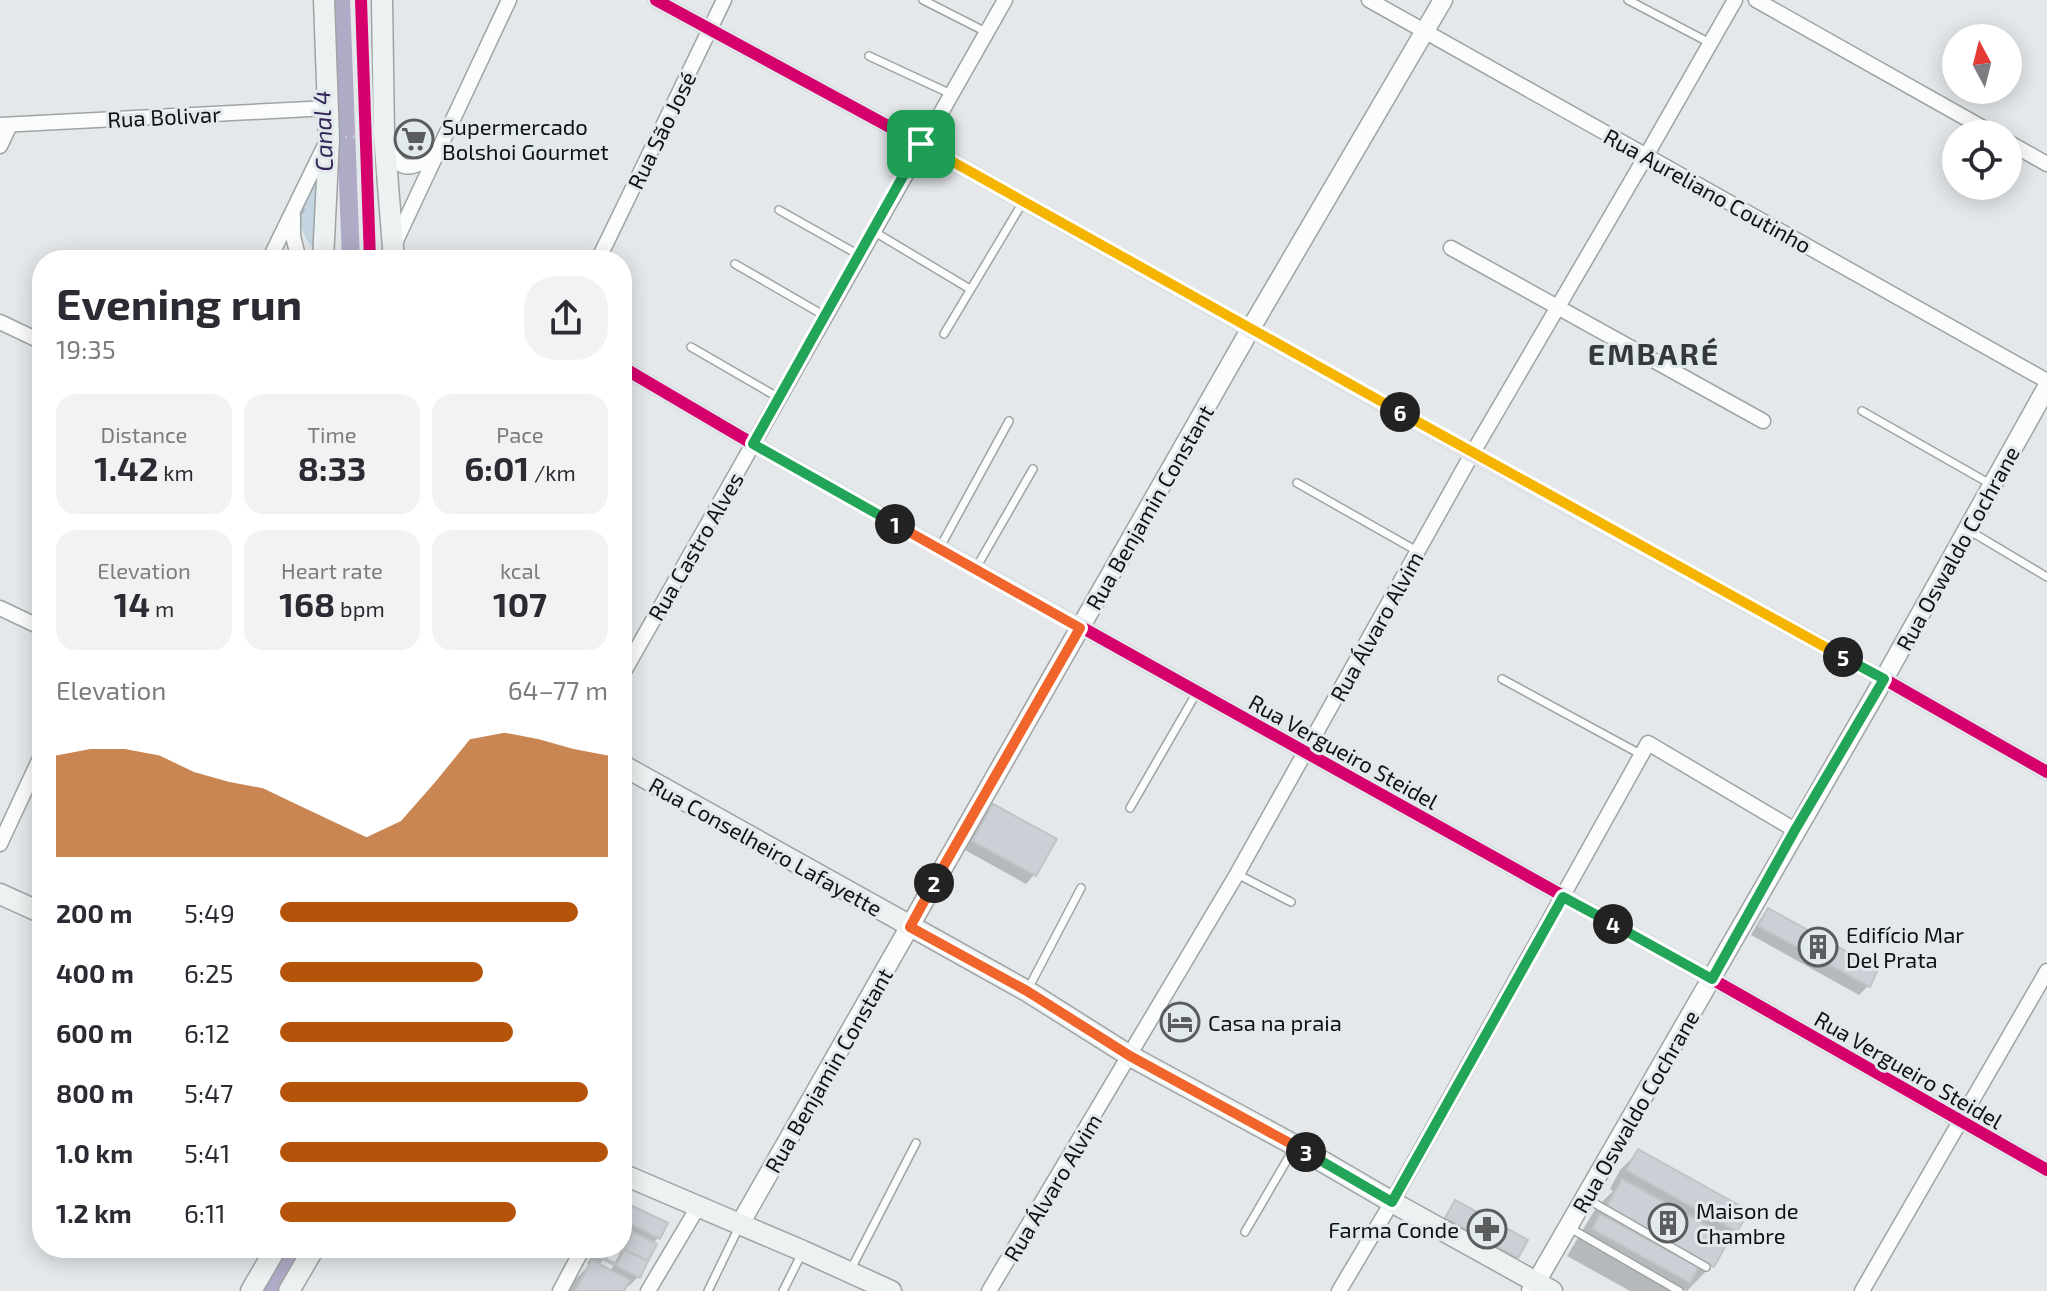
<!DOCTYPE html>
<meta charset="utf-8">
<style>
:root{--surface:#fff;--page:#f2f2f3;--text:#2b2b33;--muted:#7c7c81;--accent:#b45309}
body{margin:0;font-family:"Exo 2",sans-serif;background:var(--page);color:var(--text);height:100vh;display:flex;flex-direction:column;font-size:30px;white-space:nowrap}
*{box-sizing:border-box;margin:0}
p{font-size:26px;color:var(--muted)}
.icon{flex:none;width:44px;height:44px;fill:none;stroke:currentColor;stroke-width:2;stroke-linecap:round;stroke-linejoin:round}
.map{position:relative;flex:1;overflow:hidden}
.sheet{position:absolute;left:32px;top:250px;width:600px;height:1008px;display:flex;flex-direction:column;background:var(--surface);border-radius:32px;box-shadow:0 4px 20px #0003}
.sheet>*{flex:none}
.needle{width:52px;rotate:353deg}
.buttons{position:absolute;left:1942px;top:24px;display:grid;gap:16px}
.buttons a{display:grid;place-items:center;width:80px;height:80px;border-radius:50%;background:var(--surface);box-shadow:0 4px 20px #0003;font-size:40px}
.pin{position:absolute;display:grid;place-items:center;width:68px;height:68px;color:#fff;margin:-34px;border-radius:16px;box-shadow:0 4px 12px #0006}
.km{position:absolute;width:40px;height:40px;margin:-20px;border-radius:50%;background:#222;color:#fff;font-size:22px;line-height:40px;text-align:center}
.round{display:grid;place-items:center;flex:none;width:84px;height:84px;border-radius:32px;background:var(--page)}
.overview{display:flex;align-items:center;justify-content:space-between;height:136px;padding:0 24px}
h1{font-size:44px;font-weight:700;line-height:60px}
.metrics{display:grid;grid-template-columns:repeat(3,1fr);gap:12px;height:136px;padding:8px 24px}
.metrics div{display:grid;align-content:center;border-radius:20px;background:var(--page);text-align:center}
.metrics b{font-size:34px;font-weight:700}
.metrics small{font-size:22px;font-weight:400}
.metrics p{font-size:22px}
.chart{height:224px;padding:16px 24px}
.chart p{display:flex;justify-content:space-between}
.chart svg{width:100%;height:144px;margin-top:8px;fill:var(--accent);opacity:.7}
ul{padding:0 24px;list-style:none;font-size:26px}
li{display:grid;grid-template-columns:128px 96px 1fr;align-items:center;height:60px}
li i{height:20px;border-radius:10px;background:var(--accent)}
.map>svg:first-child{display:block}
.grass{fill:url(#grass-tufts)}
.shadow{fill:#0003}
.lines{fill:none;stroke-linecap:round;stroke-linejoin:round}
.canal{stroke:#afabc6;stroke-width:18}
.building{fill:#cbd0d7;stroke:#c1c3c5;stroke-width:2}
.service-casing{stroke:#a0a3a4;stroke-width:10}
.minor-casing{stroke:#a0a3a4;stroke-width:17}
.tertiary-casing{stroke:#a0a3a4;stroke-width:21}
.secondary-casing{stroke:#a0a3a4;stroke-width:23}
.path{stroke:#c4c6c7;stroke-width:3;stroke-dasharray:2 6;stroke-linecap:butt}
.service{stroke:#fbfcfc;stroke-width:7}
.minor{stroke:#fbfcfc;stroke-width:14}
.tertiary{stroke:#fbfcfc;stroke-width:18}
.secondary{stroke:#ecf1f2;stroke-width:20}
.cycleway-casing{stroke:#e2e9ec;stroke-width:17}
.cycleway{stroke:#d6006c;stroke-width:12}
.split-1-casing{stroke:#fff;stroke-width:16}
.split-2-casing{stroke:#fff;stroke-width:16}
.split-3-casing{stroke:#fff;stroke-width:16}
.split-4-casing{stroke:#fff;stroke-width:16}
.split-5-casing{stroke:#fff;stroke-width:16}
.split-6-casing{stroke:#fff;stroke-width:16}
.split-7-casing{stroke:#fff;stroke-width:16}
.split-1{stroke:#22a559;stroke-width:10}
.split-2{stroke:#f0652b;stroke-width:10}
.split-3{stroke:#f0652b;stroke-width:10}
.split-4{stroke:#22a559;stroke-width:10}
.split-5{stroke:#22a559;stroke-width:10}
.split-6{stroke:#f5b400;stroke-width:10}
.split-7{stroke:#f5b400;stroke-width:10}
.labels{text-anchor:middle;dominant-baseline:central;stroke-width:6;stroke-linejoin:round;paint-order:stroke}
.street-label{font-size:22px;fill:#0f1113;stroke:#e2e9ec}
.poi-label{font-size:22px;fill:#0f1113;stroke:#e2e9ec;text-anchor:start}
.water-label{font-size:24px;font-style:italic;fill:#332556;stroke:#e2e9ec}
.district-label{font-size:30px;font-weight:bold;letter-spacing:2px;fill:#34393c;stroke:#e2e9ec}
</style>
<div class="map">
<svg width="2047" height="1291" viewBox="0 0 2047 1291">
<defs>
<pattern id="grass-tufts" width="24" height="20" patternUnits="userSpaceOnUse" patternTransform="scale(2)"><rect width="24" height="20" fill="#c2d5e0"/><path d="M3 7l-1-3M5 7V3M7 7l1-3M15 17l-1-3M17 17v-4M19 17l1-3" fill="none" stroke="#a6b6bf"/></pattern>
</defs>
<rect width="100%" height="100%" fill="#e4e8ea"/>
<path class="grass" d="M 322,160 L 322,258 C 283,220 304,203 322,160 Z"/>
<g class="shadow">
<path d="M 993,806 L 1034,875 L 1026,884 L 965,850 L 984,815 Z"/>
<path d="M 1768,911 L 1875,970 L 1868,986 L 1859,995 L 1751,935 L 1760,919 Z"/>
<path d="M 1638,1152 L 1736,1231 L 1726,1240 L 1712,1265 L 1687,1291 L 1681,1289 L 1679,1291 L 1630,1291 L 1567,1256 L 1596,1208 L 1613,1191 L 1610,1189 L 1620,1170 Z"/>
<path d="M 622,1203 L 658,1238 L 652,1244 L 654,1245 L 638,1277 L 629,1286 L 626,1284 L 622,1291 L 565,1291 L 589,1265 L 587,1264 L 595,1248 L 617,1248 L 598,1265 L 610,1272 L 625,1243 L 634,1234 L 626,1230 L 622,1236 Z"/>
<path d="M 1456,1203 L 1517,1257 L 1511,1262 L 1441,1224 L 1450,1208 Z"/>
</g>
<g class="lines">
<g class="canal">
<path d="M 341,0 L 351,260"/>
<path d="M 271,1291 L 296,1248"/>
</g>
</g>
<g class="building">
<path d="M 993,804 L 1057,839 L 1036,876 L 972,841 Z"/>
<path d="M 1768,908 L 1878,969 L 1870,987 L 1758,926 Z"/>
<path d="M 1638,1149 L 1749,1211 L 1737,1232 L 1626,1170 Z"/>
<path d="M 1622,1179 L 1730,1238 L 1714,1267 L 1606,1208 Z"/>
<path d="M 1455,1200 L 1528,1240 L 1518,1258 L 1445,1218 Z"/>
<path d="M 622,1201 L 668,1223 L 660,1239 L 622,1220 Z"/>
<path d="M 1600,1214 L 1699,1267 L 1690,1283 L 1592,1229 Z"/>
<path d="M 622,1226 L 657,1244 L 648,1261 L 622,1248 L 622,1246 L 625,1248 L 632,1234 L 627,1231 L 626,1235 L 622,1233 Z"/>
<path d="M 598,1248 L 619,1248 L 617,1251 L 611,1248 L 606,1259 L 617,1264 L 624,1250 L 620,1248 L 648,1261 L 640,1278 L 594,1255 Z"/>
<path d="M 592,1260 L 630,1280 L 624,1291 L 575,1291 Z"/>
</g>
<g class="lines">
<g class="service-casing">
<g id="service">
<path d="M 923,0 L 986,32"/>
<path d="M 1628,0 L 1710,43"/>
<path d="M 869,56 L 951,94"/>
<path d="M 779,210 L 859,255"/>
<path d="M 873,231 L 970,289"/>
<path d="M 735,264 L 825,316"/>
<path d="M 944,334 L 1023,202"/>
<path d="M 691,347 L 779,398"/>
<path d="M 1862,411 L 1992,485"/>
<path d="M 1297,483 L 1417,551"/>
<path d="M 1970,531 L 2047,577"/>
<path d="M 939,549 L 1009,421"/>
<path d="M 976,568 L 1033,469"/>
<path d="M 1502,679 L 1642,755"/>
<path d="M 1130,808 L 1197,692"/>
<path d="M 1237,874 L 1291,902"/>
<path d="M 1028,989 L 1081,888"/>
<path d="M 1587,1199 L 1706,1267"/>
<path d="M 1570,1228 L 1679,1291"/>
<path d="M 1245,1232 L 1294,1148"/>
<path d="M 851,1269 L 916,1143"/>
<path d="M 708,1291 L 740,1225"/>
<path d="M 783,1291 L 802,1253"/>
</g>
</g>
<g class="minor-casing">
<g id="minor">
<path d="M 656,0 L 921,144 L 1472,454 L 1884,679 L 2047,772"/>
<path d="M 1369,0 L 2047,381"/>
<path d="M 1756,0 L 1994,134"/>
<path d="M 0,125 L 329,108"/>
<path d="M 2008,142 L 2047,164"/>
<path d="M 388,145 C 400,175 411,169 436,155"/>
<path d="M 0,146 L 10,125"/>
<path d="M 293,216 L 293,236 L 299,260"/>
<path d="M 394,245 L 509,0"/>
<path d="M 1451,248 L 1763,421"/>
<path d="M 269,260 L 325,145"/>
<path d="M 598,260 L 724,0"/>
<path d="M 0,322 L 42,342"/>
<path d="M 622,367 L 753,444 L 1712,979 L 2047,1170"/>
<path d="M 0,608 L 42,628"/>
<path d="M 622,675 L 1005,0"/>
<path d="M 0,844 L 42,754"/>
<path d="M 560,1291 L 583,1248"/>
<path d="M 648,1291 L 698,1207"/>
<path d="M 989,1291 L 1237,874 L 1472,454 L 1646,156 L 1735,0"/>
<path d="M 1339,1291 L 1392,1202 L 1648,743 L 1795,830"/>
<path d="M 1862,1291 L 2047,971"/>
</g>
</g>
<g class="tertiary-casing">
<g id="tertiary">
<path d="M 740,1224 L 1251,328 L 1443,0"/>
<path d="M 1531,1291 L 1884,679 L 2047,387"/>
</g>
</g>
<g class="secondary-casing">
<g id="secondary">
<path d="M 382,0 L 384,135 L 394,260"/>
<path d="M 323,260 L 329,138 L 324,0"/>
<path d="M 622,765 L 1027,991 L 1130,1056 L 1296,1146 L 1392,1202 L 1552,1291"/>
<path d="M 0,894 L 42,913"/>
<path d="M 622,1174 L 803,1251 L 891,1291"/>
<path d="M 251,1291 L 276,1248"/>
<path d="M 289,1291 L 314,1248"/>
</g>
</g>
<path class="path" d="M 345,137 L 365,136"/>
<use href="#service" class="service"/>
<use href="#minor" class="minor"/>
<use href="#tertiary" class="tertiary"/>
<use href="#secondary" class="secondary"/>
<g class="cycleway-casing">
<g id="cycleway">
<path d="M 361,0 L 370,260"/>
<path d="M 656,0 L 921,144 L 1472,454 L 1884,679 L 2047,772"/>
<path d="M 622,367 L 753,444 L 1712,979 L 2047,1170"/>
</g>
</g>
<use href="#cycleway" class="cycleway"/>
</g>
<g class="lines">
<g class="split-1-casing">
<path id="split-1" d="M 895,524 L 753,444 L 921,144"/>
</g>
<g class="split-2-casing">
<path id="split-2" d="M 895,524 L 1080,628 L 934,883"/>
</g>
<g class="split-3-casing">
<path id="split-3" d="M 934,883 L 910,927 L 1027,991 L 1130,1056 L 1306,1152"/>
</g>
<g class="split-4-casing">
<path id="split-4" d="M 1306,1152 L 1392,1202 L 1563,897 L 1613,924"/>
</g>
<g class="split-5-casing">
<path id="split-5" d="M 1613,924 L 1712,979 L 1795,830 L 1884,679 L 1843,657"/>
</g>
<g class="split-6-casing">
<path id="split-6" d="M 1400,412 L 1843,657"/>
</g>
<g class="split-7-casing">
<path id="split-7" d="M 921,144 L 1400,412"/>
</g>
<use href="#split-1" class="split-1"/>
<use href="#split-2" class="split-2"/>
<use href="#split-3" class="split-3"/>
<use href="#split-4" class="split-4"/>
<use href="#split-5" class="split-5"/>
<use href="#split-6" class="split-6"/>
<use href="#split-7" class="split-7"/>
</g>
<defs>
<g id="supermarket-ring" transform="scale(2)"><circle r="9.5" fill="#e2e9ec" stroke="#5a5c5e" stroke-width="1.5"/><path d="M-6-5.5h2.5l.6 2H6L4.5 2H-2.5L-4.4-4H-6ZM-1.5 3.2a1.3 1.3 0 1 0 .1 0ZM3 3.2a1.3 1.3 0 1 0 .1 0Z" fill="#5a5c5e"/></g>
<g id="building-ring" transform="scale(2)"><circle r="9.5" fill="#e2e9ec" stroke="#5a5c5e" stroke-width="1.5"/><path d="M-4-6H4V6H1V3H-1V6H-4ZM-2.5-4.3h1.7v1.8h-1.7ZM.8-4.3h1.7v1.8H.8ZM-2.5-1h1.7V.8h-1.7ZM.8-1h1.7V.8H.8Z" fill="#5a5c5e"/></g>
<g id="hotel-ring" transform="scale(2)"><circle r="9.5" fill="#e2e9ec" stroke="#5a5c5e" stroke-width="1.5"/><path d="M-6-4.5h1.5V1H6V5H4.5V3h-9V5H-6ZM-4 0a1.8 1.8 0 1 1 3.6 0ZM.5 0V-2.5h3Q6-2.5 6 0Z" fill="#5a5c5e"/></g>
<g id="pharmacy-ring" transform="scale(2)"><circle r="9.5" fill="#e2e9ec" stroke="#5a5c5e" stroke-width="1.5"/><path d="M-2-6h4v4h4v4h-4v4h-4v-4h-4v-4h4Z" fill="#5a5c5e"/></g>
</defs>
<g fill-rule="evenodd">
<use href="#supermarket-ring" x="414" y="139"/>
<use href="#building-ring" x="1818" y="947"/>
<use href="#hotel-ring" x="1180" y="1022"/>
<use href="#building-ring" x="1668" y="1223"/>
<use href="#pharmacy-ring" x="1487" y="1229"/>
</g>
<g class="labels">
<g class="street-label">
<text transform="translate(164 116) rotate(-3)">Rua Bolivar</text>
<text transform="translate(661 130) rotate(-64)">Rua São José</text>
<text transform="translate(1708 190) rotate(29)">Rua Aureliano Coutinho</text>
<text transform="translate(1149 507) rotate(-60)">Rua Benjamin Constant</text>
<text transform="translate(695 546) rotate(-60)">Rua Castro Alves</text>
<text transform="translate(1957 548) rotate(-61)">Rua Oswaldo Cochrane</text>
<text transform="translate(1376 626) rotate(-61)">Rua Álvaro Alvim</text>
<text transform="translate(1344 751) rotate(29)">Rua Vergueiro Steidel</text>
<text transform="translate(766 846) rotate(29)">Rua Conselheiro Lafayette</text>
<text transform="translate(1909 1069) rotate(30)">Rua Vergueiro Steidel</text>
<text transform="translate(828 1070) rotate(-60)">Rua Benjamin Constant</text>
<text transform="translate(1635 1111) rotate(-60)">Rua Oswaldo Cochrane</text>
<text transform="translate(1052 1187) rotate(-59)">Rua Álvaro Alvim</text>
</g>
<g class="poi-label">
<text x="442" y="126">Supermercado<tspan x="442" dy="25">Bolshoi Gourmet</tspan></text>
<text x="1846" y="934">Edifício Mar<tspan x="1846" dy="25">Del Prata</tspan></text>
<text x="1208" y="1022">Casa na praia</text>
<text x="1696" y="1210">Maison de<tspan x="1696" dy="25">Chambre</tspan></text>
<text x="1459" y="1229" text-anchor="end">Farma Conde</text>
</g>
<g class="water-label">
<text transform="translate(322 131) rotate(-92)">Canal 4</text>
</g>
<g class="district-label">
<text x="1654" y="353">EMBARÉ</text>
</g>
</g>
</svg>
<div class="buttons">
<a><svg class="needle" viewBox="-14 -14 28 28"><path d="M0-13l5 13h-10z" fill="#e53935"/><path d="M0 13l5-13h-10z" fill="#7c7c81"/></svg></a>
<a><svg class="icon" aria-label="locate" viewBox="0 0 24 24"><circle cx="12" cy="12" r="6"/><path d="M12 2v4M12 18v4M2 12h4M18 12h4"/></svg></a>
</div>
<div class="pin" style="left:921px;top:144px;background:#1e9e55"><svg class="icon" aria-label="arrive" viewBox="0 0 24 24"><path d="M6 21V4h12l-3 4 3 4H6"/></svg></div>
<b class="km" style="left:895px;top:524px">1</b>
<b class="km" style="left:934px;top:883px">2</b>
<b class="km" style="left:1306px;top:1152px">3</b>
<b class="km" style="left:1613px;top:924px">4</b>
<b class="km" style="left:1843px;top:657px">5</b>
<b class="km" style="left:1400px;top:412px">6</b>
<section class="sheet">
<div class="overview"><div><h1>Evening run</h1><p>19:35</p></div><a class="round"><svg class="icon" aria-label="share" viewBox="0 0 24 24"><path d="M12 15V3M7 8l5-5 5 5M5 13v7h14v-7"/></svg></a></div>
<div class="metrics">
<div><p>Distance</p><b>1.42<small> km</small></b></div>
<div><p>Time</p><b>8:33</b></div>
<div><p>Pace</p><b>6:01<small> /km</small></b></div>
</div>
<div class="metrics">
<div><p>Elevation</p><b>14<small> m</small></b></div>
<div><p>Heart rate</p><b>168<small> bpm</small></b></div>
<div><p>kcal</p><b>107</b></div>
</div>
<div class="chart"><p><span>Elevation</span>64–77 m</p>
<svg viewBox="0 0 160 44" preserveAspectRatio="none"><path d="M0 44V13L10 11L20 11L30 13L40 18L50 21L60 23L70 28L80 33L90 38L100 33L110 21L120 8L130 6L140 8L150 11L160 13V44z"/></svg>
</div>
<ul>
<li><b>200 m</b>5:49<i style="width:91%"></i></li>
<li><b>400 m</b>6:25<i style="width:62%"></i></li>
<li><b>600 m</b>6:12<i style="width:71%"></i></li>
<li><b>800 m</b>5:47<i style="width:94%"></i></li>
<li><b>1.0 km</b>5:41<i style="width:100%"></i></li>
<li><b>1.2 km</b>6:11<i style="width:72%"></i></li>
</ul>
</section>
</div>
